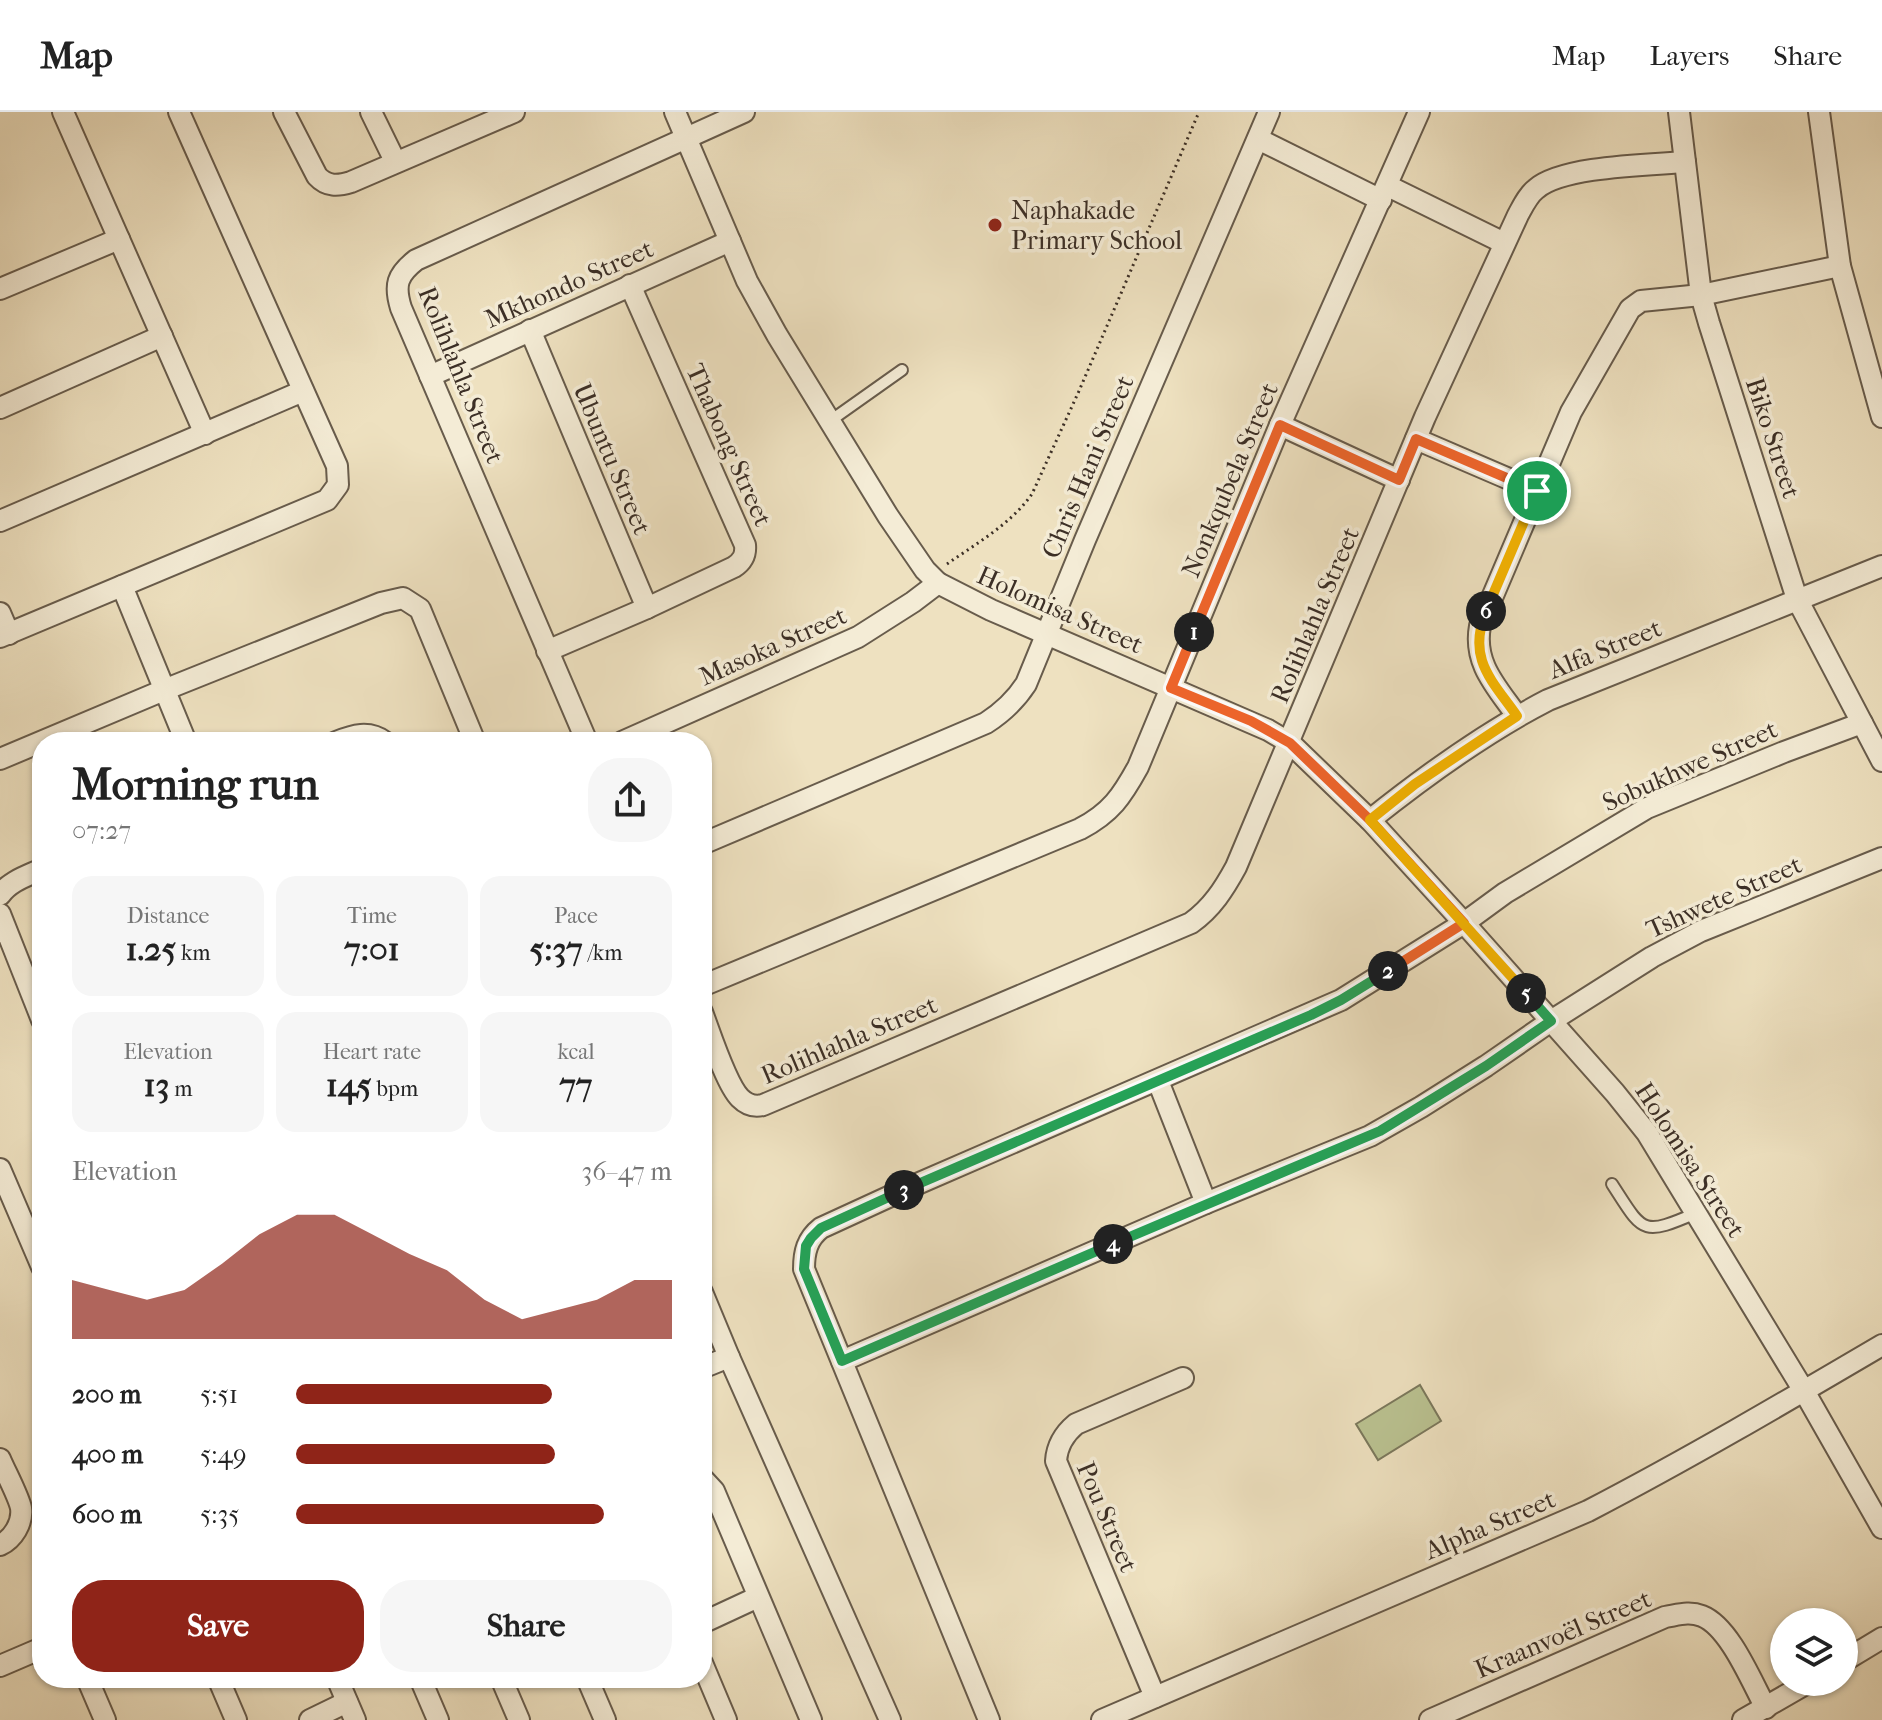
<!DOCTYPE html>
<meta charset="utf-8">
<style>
:root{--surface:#fff;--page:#f6f6f6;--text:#222;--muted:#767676;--line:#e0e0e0;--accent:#8f2418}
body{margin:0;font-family:"IM FELL French Canon",serif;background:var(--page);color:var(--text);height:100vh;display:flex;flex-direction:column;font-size:30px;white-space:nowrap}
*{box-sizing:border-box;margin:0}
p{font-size:26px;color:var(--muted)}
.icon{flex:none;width:44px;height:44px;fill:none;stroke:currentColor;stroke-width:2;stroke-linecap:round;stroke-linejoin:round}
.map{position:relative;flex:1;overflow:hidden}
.side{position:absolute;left:32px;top:620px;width:680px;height:956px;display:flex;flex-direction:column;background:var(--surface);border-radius:32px;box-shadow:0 2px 6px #0004}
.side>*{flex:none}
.tools{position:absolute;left:1770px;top:1496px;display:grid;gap:16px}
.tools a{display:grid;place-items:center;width:88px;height:88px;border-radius:50%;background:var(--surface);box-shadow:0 2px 6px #0004;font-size:40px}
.pin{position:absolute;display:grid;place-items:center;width:68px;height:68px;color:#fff;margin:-34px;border:4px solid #fff;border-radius:50%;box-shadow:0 2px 8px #0007}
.km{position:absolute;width:40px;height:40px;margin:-20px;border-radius:50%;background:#222;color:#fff;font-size:22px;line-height:40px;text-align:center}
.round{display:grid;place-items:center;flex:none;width:84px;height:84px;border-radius:32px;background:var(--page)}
.overview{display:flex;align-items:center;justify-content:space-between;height:136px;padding:0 40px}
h1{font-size:44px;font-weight:700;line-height:60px}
.figures{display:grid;grid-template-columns:repeat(3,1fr);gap:12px;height:136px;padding:8px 40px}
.figures div{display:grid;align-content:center;border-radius:20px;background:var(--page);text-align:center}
.figures b{font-size:34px;font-weight:700}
.figures small{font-size:22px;font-weight:400}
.figures p{font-size:22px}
.chart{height:224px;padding:16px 40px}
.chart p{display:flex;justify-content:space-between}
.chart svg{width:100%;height:144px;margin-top:8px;fill:var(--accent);opacity:.7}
.action{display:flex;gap:16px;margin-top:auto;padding:16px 40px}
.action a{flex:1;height:92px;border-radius:32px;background:var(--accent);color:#fff;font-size:32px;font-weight:700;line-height:92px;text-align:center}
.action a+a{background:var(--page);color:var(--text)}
ul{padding:0 40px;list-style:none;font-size:26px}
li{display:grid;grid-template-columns:128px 96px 1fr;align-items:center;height:60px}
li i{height:20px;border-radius:10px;background:var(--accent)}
header{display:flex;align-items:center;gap:48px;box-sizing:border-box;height:112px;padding:0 40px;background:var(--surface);border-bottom:2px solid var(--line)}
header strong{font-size:38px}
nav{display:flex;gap:44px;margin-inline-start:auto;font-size:28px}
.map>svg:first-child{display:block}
.green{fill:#bac291;stroke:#7b785c;stroke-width:2}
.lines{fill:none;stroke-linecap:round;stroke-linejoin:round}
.service-casing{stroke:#685c4c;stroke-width:14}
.minor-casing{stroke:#685c4c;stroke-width:24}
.path{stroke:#3c2f26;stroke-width:3;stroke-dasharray:2 4;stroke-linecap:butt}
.service{stroke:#f4ecd6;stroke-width:10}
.minor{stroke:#f4ecd6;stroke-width:20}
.split-1-casing{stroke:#fff;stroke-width:16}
.split-2-casing{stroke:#fff;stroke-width:16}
.split-3-casing{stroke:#fff;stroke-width:16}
.split-4-casing{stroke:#fff;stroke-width:16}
.split-5-casing{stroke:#fff;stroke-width:16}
.split-6-casing{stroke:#fff;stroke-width:16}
.split-7-casing{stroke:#fff;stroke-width:16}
.split-1{stroke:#f0652b;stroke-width:10}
.split-2{stroke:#f0652b;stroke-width:10}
.split-3{stroke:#22a559;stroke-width:10}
.split-4{stroke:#22a559;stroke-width:10}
.split-5{stroke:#22a559;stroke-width:10}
.split-6{stroke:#f5b400;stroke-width:10}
.split-7{stroke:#f5b400;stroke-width:10}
.poi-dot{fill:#8f2418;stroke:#f4ecd6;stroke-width:3}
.labels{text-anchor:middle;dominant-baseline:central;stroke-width:7;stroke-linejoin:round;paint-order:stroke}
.poi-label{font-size:26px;fill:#3c2f26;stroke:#f4ecd6;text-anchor:start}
.street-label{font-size:26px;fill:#3c2f26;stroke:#f4ecd6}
</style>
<header>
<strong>Map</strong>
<nav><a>Map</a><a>Layers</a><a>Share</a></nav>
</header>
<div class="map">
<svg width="1882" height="1608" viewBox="0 0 1882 1608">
<rect width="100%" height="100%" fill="#eee1c0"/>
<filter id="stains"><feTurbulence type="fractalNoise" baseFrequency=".0025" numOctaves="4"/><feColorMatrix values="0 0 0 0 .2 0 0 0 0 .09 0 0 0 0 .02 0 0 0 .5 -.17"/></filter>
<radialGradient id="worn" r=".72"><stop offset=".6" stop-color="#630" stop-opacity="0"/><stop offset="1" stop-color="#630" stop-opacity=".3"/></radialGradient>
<path class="green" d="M 1420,1273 L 1441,1309 L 1378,1348 L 1356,1312 Z"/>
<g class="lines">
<g class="service-casing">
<g id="service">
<path d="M 830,309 L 902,258"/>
<path d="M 1612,1072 C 1643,1120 1641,1125 1696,1101"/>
</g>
</g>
<g class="minor-casing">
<g id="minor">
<path d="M 63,0 L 205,322"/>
<path d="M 284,0 L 317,64 C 327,75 338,74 351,70 L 514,0"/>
<path d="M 371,0 L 395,49"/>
<path d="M 675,0 L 747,169 L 777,223 L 888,404 L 925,458 L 938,471 L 991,498 L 1268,618 L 1290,631 L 1370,708 L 1464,811 L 1615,981 L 1647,1021 L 1804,1279 L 1882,1416"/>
<path d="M 1679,0 L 1701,183 L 1709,211 L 1797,487 L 1882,649"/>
<path d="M 1819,0 L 1840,154 L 1882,305"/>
<path d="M 1258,27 L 1381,88"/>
<path d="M 1388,74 L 1504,131"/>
<path d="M 0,177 L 119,127"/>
<path d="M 530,218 L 647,496"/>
<path d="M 430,264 L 730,129"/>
<path d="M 0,296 L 162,224"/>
<path d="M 1280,313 L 1399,368"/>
<path d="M 1416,327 L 1537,379"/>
<path d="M 0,409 L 303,279"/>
<path d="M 122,474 L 186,630"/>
<path d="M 0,501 L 9,522"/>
<path d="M 0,525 L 327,388 L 338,373 L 337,354 L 179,0"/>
<path d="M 547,539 L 647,496 L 734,455 C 743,449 746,443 745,433 L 630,173"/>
<path d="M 1517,604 C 1497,575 1473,552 1480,514 L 1571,300 L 1630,197 L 1641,189 L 1701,183 L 1840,154"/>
<path d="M 336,630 C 353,623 369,618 385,630"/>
<path d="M 587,630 L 401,196 C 394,173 397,163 416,148 L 744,0"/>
<path d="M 622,630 L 858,525 L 913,490 L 938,471"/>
<path d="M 0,647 L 164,578 L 381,491 L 403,486 L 420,497 L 475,630"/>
<path d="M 1370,708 C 1425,664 1484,621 1548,588 L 1882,454"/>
<path d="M 702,732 L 986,611 C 1003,600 1015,589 1026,572 L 1085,428 L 1269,0"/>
<path d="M 0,783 C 10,769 27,764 42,757"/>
<path d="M 0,802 L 42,908"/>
<path d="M 702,874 L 1080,717 C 1111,701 1122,684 1138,655 L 1280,313 L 1419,0"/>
<path d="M 702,900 C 710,921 726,972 740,986 C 747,993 755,995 763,993 L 1191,811 C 1212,796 1224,777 1236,755 L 1425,305 L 1518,103 C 1523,94 1528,83 1536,77 C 1562,54 1649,53 1685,50"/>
<path d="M 1158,969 L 1206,1091"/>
<path d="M 0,1057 L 42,1155"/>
<path d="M 702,1180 L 729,1245 L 890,1608"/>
<path d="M 842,1249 L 1206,1091 L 1370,1024 L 1421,995 L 1486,954 L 1551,909 L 1652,845 L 1701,819 L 1882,746"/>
<path d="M 702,1256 L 729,1245"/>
<path d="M 0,1347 C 5,1359 19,1385 21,1396 C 23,1411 13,1427 0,1433"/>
<path d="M 702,1366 L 714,1379 L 811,1608"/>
<path d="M 702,1511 L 758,1485"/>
<path d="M 1844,1549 L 1882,1526"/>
<path d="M 702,1551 L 726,1608"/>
<path d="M 0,1554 L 42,1536"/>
<path d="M 87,1566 L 105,1608"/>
<path d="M 218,1566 L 236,1608"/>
<path d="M 337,1566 L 355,1608"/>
<path d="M 420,1566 L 438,1608"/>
<path d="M 501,1566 L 519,1608"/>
<path d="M 587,1566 L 605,1608"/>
<path d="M 1155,1585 L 1056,1349 C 1057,1333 1064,1322 1076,1312 L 1183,1266"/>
<path d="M 310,1608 L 347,1590"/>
<path d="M 989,1608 L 804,1157 C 804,1140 807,1127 821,1116 L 908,1076 L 1341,888 L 1464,811 L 1505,781 L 1647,696 L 1784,640 L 1862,611"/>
<path d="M 1102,1608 L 1588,1399 C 1688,1347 1785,1290 1882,1233"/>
<path d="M 1430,1608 L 1665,1505 C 1678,1503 1689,1499 1702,1504 C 1730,1515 1752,1571 1766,1596"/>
<path d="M 1743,1608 L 1809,1570"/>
</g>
</g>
<path class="path" d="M 947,452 C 977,431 1011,412 1032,382 L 1079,279 L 1199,0"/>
<use href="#service" class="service"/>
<use href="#minor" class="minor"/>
</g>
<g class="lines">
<g class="split-1-casing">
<path id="split-1" d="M 1194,520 L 1280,313 L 1399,368 L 1416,327 L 1537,379"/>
</g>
<g class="split-2-casing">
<path id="split-2" d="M 1194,520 L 1171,576 L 1251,609 L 1290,631 L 1370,708 L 1464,811 L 1388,859"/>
</g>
<g class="split-3-casing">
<path id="split-3" d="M 904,1078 L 1311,903 L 1341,888 L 1388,859"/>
</g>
<g class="split-4-casing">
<path id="split-4" d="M 904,1078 L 821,1116 L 811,1126 L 806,1134 L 804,1157 L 842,1249 L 1113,1132"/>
</g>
<g class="split-5-casing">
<path id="split-5" d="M 1113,1132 L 1380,1019 L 1486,954 L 1551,909 L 1526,881"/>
</g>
<g class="split-6-casing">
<path id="split-6" d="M 1486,499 C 1467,547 1491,567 1517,604 L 1415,672 L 1370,708 L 1526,881"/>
</g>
<g class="split-7-casing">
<path id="split-7" d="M 1486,499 L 1537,379"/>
</g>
<use href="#split-1" class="split-1"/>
<use href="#split-2" class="split-2"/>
<use href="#split-3" class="split-3"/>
<use href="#split-4" class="split-4"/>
<use href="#split-5" class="split-5"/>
<use href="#split-6" class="split-6"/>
<use href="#split-7" class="split-7"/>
</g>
<circle class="poi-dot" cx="995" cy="113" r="8"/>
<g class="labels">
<g class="poi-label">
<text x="1011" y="98">Naphakade<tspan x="1011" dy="30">Primary School</tspan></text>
</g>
<g class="street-label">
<text transform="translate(569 172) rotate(-24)">Mkhondo Street</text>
<text transform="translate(461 263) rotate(68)">Rolihlahla Street</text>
<text transform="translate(1773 326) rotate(72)">Biko Street</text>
<text transform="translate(729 333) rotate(66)">Thabong Street</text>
<text transform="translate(612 347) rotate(67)">Ubuntu Street</text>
<text transform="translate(1088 355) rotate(-67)">Chris Hani Street</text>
<text transform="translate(1230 368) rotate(-67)">Nonkqubela Street</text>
<text transform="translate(1060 498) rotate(24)">Holomisa Street</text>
<text transform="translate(1315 503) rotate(-67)">Rolihlahla Street</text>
<text transform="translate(773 534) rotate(-24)">Masoka Street</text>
<text transform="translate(1605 537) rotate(-22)">Alfa Street</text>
<text transform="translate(1690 654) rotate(-24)">Sobukhwe Street</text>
<text transform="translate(1724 785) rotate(-24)">Tshwete Street</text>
<text transform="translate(849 928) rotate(-23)">Rolihlahla Street</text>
<text transform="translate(1690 1048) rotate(57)">Holomisa Street</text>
<text transform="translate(1107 1405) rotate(67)">Pou Street</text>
<text transform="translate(1490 1413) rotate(-23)">Alpha Street</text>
<text transform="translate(1563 1522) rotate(-23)">Kraanvoël Street</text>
</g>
</g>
<rect width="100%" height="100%" filter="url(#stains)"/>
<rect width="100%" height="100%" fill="url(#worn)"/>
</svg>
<div class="tools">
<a><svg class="icon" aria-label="layers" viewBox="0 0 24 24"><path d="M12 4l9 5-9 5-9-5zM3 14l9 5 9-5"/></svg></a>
</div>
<div class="pin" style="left:1537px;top:379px;background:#1e9e55"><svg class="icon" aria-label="arrive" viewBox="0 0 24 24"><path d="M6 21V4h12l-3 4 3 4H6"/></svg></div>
<b class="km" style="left:1194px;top:520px">1</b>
<b class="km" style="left:1388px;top:859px">2</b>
<b class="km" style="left:904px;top:1078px">3</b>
<b class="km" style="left:1113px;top:1132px">4</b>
<b class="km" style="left:1526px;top:881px">5</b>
<b class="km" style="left:1486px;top:499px">6</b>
<section class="side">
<div class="overview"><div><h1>Morning run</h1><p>07:27</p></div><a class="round"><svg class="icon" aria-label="share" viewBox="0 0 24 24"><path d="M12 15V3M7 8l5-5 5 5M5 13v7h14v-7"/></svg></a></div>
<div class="figures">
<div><p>Distance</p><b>1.25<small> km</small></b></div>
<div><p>Time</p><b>7:01</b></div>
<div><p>Pace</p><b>5:37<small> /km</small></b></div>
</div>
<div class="figures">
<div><p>Elevation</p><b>13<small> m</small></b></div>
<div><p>Heart rate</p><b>145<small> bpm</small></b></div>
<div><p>kcal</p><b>77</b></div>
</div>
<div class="chart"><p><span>Elevation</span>36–47 m</p>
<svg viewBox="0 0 160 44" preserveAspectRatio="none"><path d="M0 44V26L10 29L20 32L30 29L40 21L50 12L60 6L70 6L80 12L90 18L100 23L110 32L120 38L130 35L140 32L150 26L160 26V44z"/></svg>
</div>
<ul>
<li><b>200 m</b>5:51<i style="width:68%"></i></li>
<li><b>400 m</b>5:49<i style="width:69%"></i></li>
<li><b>600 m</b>5:35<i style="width:82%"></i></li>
</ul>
<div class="action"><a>Save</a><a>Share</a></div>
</section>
</div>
